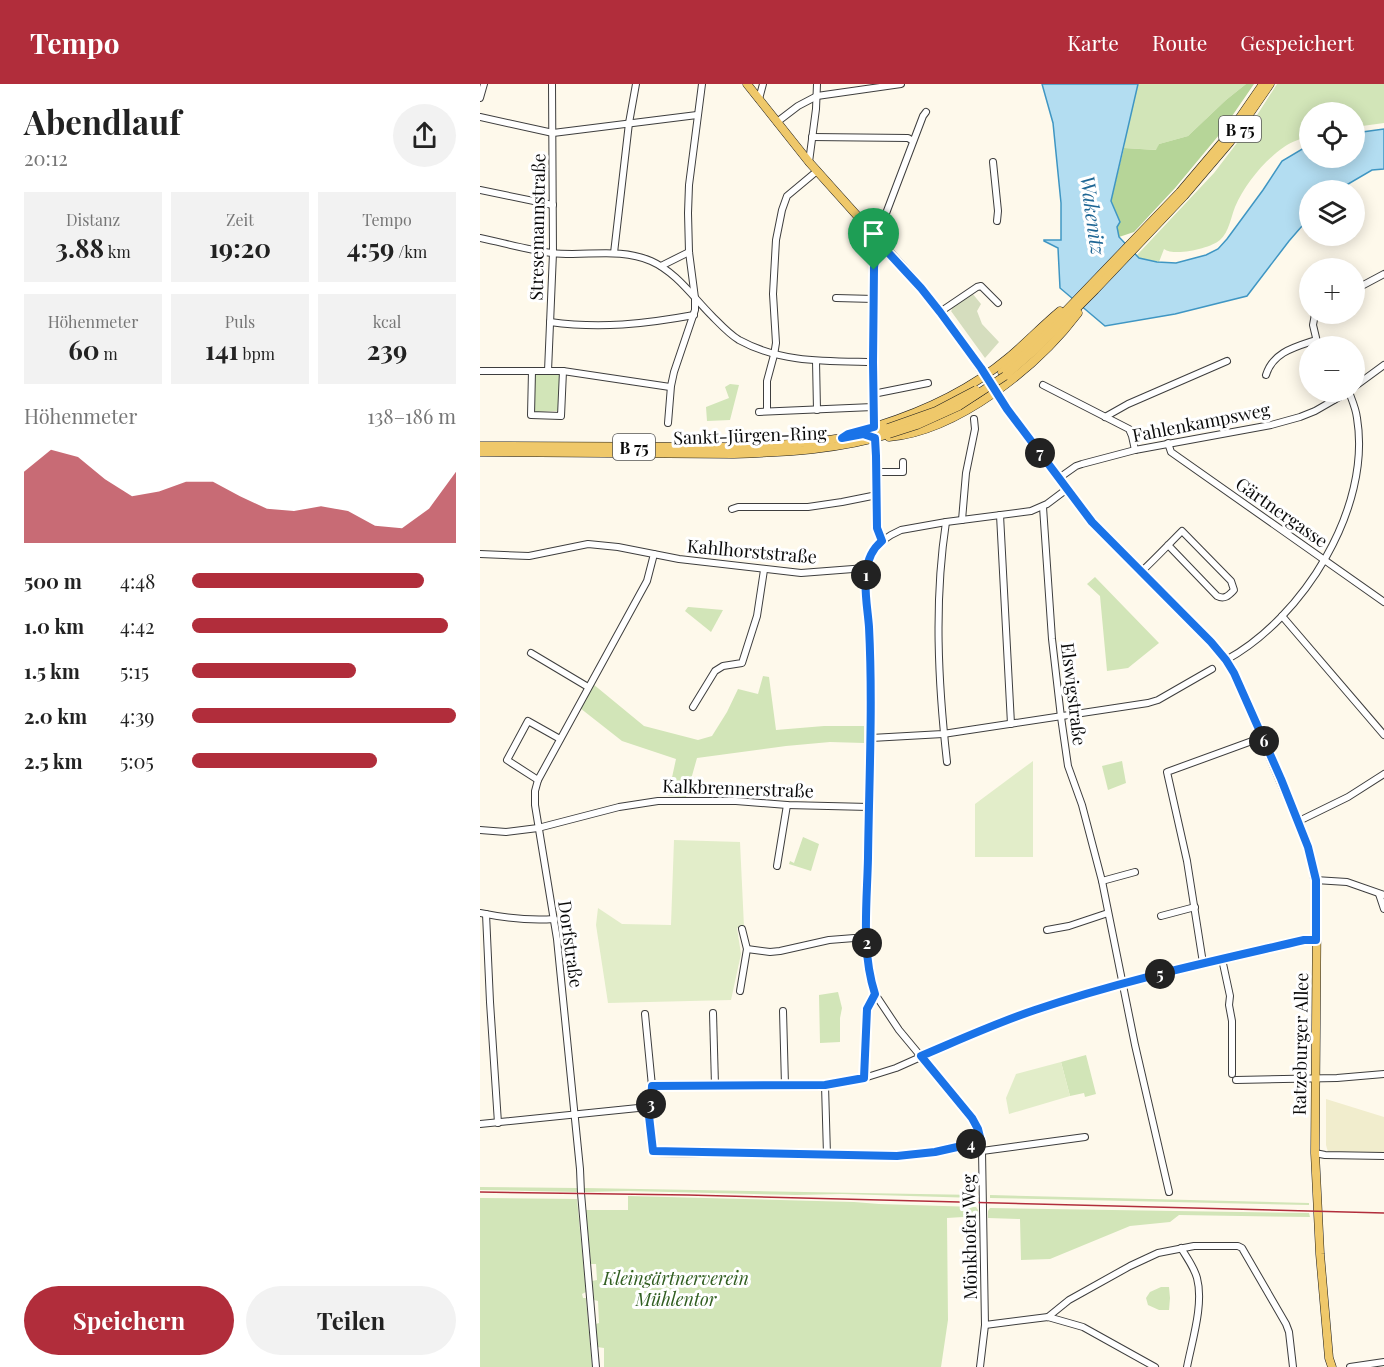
<!DOCTYPE html>
<html lang="de">
<meta charset="utf-8">
<style>
:root{--surface:#fff;--page:#f2f2f2;--text:#222;--muted:#767676;--accent:#b12d3b}
body{margin:0;font-family:"Playfair Display",serif;background:var(--page);color:var(--text);height:100vh;display:flex;flex-direction:column;font-size:22px;white-space:nowrap}
*{box-sizing:border-box;margin:0}
p{font-size:20px;color:var(--muted)}
.icon{flex:none;width:33px;height:33px;fill:none;stroke:currentColor;stroke-width:2;stroke-linecap:round;stroke-linejoin:round}
.map{position:relative;flex:1;overflow:hidden}
.panel{display:flex;flex-direction:column;background:var(--surface);width:480px}
.panel>*{flex:none}
.controls{position:absolute;left:819px;top:18px;display:grid;gap:12px}
.controls a{display:grid;place-items:center;width:66px;height:66px;border-radius:50%;background:var(--surface);box-shadow:0 3px 15px #0003;font-size:30px}
.pin{position:absolute;display:grid;place-items:center;width:51px;height:51px;color:#fff;margin:-62px -26px;border-radius:50% 50% 50% 0;rotate:-45deg;box-shadow:0 0 6px #0007}
.pin .icon{rotate:45deg}
.km{position:absolute;width:30px;height:30px;margin:-15px;border-radius:50%;background:#222;color:#fff;font-size:16px;line-height:30px;text-align:center}
.round{display:grid;place-items:center;flex:none;width:63px;height:63px;border-radius:32px;background:var(--page)}
.head{display:flex;align-items:center;justify-content:space-between;height:102px;padding:0 24px}
h1{font-size:33px;font-weight:700;line-height:45px}
.stats{display:grid;grid-template-columns:repeat(3,1fr);gap:9px;height:102px;padding:6px 24px}
.stats div{display:grid;align-content:center;border-radius:0px;background:var(--page);text-align:center}
.stats b{font-size:26px;font-weight:700}
.stats small{font-size:16px;font-weight:400}
.stats p{font-size:16px}
.chart{height:168px;padding:12px 24px}
.chart p{display:flex;justify-content:space-between}
.chart svg{width:100%;height:108px;margin-top:6px;fill:var(--accent);opacity:.7}
.button{display:flex;gap:12px;margin-top:auto;padding:12px 24px}
.button a{flex:1;height:69px;border-radius:36px;background:var(--accent);color:#fff;font-size:24px;font-weight:700;line-height:69px;text-align:center}
.button a+a{background:var(--page);color:var(--text)}
ul{padding:0 24px;list-style:none;font-size:20px}
li{display:grid;grid-template-columns:96px 72px 1fr;align-items:center;height:45px}
li i{height:15px;border-radius:8px;background:var(--accent)}
header{display:flex;align-items:center;gap:36px;box-sizing:border-box;height:84px;padding:0 30px;background:var(--accent);color:#fff}
header strong{font-size:28px}
nav{display:flex;gap:33px;margin-inline-start:auto;font-size:21px}
main{display:flex;flex:1;min-height:0}
.map>svg:first-child{display:block}
.farmland{fill:#f1edcd}
.green{fill:#d2e5b8}
.forest{fill:#b6d598}
.cemetery{fill:#d5ddbe}
.pitch{fill:#e2edc9}
.water{fill:#b3ddf1;stroke:#3f96c3;stroke-width:1.5}
.lines{fill:none;stroke-linecap:round;stroke-linejoin:round}
.minor-casing{stroke:#3e3e3e;stroke-width:8}
.major-casing{stroke:#1c1c1c;stroke-width:9}
.minor{stroke:#fff;stroke-width:6}
.major{stroke:#efc86a;stroke-width:8}
.rail{stroke:#b12d3b;stroke-width:1.5}
.major-bridge-casing{stroke:#1c1c1c;stroke-width:9;stroke-linecap:butt}
.major-bridge{stroke:#efc86a;stroke-width:8}
.route-casing{stroke:#fff;stroke-width:12}
.route{stroke:#1a73e8;stroke-width:8}
.labels{text-anchor:middle;dominant-baseline:central;stroke-width:6;stroke-linejoin:round;paint-order:stroke}
.shield{fill:#fff;stroke:#545454;stroke-width:1.5}
.shield-label{font-size:16px;font-weight:bold;fill:#0b0b0b}
.street-label{font-size:18px;fill:#0b0b0b;stroke:#fff}
.park-label{font-size:18px;font-style:italic;fill:#315e21;stroke:#fff}
.water-label{font-size:20px;font-style:italic;fill:#1e6694;stroke:#fff}
</style>
<header>
<strong>Tempo</strong>
<nav><a>Karte</a><a>Route</a><a>Gespeichert</a></nav>
</header>
<main>
<section class="panel">
<div class="head"><div><h1>Abendlauf</h1><p>20:12</p></div><a class="round"><svg class="icon" aria-label="share" viewBox="0 0 24 24"><path d="M12 15V3M7 8l5-5 5 5M5 13v7h14v-7"/></svg></a></div>
<div class="stats">
<div><p>Distanz</p><b>3.88<small> km</small></b></div>
<div><p>Zeit</p><b>19:20</b></div>
<div><p>Tempo</p><b>4:59<small> /km</small></b></div>
</div>
<div class="stats">
<div><p>Höhenmeter</p><b>60<small> m</small></b></div>
<div><p>Puls</p><b>141<small> bpm</small></b></div>
<div><p>kcal</p><b>239</b></div>
</div>
<div class="chart"><p><span>Höhenmeter</span>138–186 m</p>
<svg viewBox="0 0 160 44" preserveAspectRatio="none"><path d="M0 44V15L10 6L20 9L30 18L40 25L50 23L60 19L70 19L80 25L90 30L100 31L110 29L120 31L130 37L140 38L150 30L160 15V44z"/></svg>
</div>
<ul>
<li><b>500 m</b>4:48<i style="width:88%"></i></li>
<li><b>1.0 km</b>4:42<i style="width:97%"></i></li>
<li><b>1.5 km</b>5:15<i style="width:62%"></i></li>
<li><b>2.0 km</b>4:39<i style="width:100%"></i></li>
<li><b>2.5 km</b>5:05<i style="width:70%"></i></li>
</ul>
<div class="button"><a>Speichern</a><a>Teilen</a></div>
</section>
<div class="map">
<svg width="904" height="1283" viewBox="0 0 904 1283">
<rect width="100%" height="100%" fill="#fef9eb"/>
<path class="farmland" d="M 846,1015 L 904,1033 L 904,1068 L 848,1068 L 846,1061 Z"/>
<g class="green">
<path d="M 658,0 L 766,0 L 746,16 L 708,52 L 679,60 L 677,66 L 644,64 L 648,36 Z"/>
<path d="M 797,0 L 904,0 L 904,39 L 875,43 L 874,28 L 830,28 L 829,52 C 821,55 812,57 804,63 C 784,77 765,100 755,123 C 751,133 749,148 740,156 C 731,164 695,173 684,165 L 679,178 L 659,174 L 657,171 L 734,89 L 770,42 Z"/>
<path d="M 54,290 L 81,290 L 79,325 L 77,327 L 56,328 L 53,326 Z"/>
<path d="M 250,300 L 259,301 L 250,336 L 227,337 L 226,323 L 249,314 L 245,303 Z"/>
<path d="M 615,493 L 679,559 L 648,584 L 627,587 L 620,512 L 607,500 Z"/>
<path d="M 208,523 L 209,523 L 243,526 L 231,548 L 205,527 Z"/>
<path d="M 283,592 L 289,593 L 296,646 L 344,642 L 384,642 L 384,659 L 350,658 L 306,662 L 217,674 L 206,713 L 188,712 L 196,675 L 142,657 L 100,624 L 113,600 L 164,642 L 218,656 L 232,652 L 247,628 L 258,605 L 278,610 Z"/>
<path d="M 642,677 L 646,699 L 628,706 L 622,682 Z"/>
<path d="M 323,753 L 339,760 L 331,787 L 309,780 L 310,777 L 314,779 Z"/>
<path d="M 358,908 L 362,924 L 360,934 L 360,958 L 340,959 L 339,911 Z"/>
<path d="M 606,971 L 616,1010 L 605,1013 L 604,1009 L 590,1012 L 581,978 Z"/>
<path d="M 0,1103 L 97,1104 L 97,1108 L 0,1106 Z"/>
<path d="M 104,1104 L 497,1111 L 497,1114 L 362,1110 L 316,1111 L 148,1107 L 105,1108 Z"/>
<path d="M 510,1111 L 829,1119 L 829,1121 L 510,1114 Z"/>
<path d="M 148,1112 L 374,1118 L 399,1120 L 496,1123 L 498,1126 L 499,1132 L 467,1134 L 468,1236 L 461,1283 L 124,1283 L 124,1264 L 117,1263 L 116,1240 L 119,1239 L 118,1217 L 114,1216 L 112,1197 L 117,1196 L 116,1180 L 111,1180 L 106,1126 L 148,1126 Z"/>
<path d="M 0,1114 L 97,1115 L 106,1208 L 102,1210 L 103,1214 L 106,1214 L 112,1283 L 0,1283 Z"/>
<path d="M 510,1124 L 829,1129 L 830,1133 L 699,1131 L 690,1138 L 650,1142 L 570,1175 L 541,1176 L 540,1135 L 508,1134 L 508,1127 Z"/>
<path d="M 681,1203 L 689,1203 L 690,1214 L 689,1226 L 679,1226 L 668,1221 L 666,1214 L 670,1208 Z"/>
</g>
<path class="forest" d="M 766,0 L 774,0 L 739,51 L 695,104 L 654,148 L 639,153 L 631,117 L 644,64 L 676,66 L 679,60 L 708,52 L 746,16 Z"/>
<path class="cemetery" d="M 492,209 L 501,220 L 497,227 L 502,240 L 519,258 L 505,274 L 471,227 L 472,226 L 471,224 Z"/>
<g class="pitch">
<path d="M 553,677 L 553,773 L 495,773 L 495,720 Z"/>
<path d="M 194,756 L 260,758 L 264,843 L 257,844 L 261,870 L 251,916 L 128,919 L 116,841 L 118,824 L 142,840 L 191,841 Z"/>
<path d="M 581,978 L 590,1012 L 529,1030 L 526,1014 L 536,990 Z"/>
</g>
<path class="water" d="M 562,0 L 658,0 L 631,117 L 640,138 L 637,143 L 639,153 L 659,174 L 677,178 L 696,179 L 726,171 L 738,165 L 747,155 L 783,106 L 802,77 L 829,61 L 830,74 L 874,74 L 875,49 L 904,45 L 904,85 L 892,86 L 858,106 L 830,106 L 829,134 L 809,157 L 767,212 L 695,230 L 625,242 L 580,204 L 578,164 L 564,157 L 564,156 L 581,156 L 581,119 L 573,39 Z"/>
<g class="lines">
<g class="minor-casing">
<g id="minor">
<path d="M 0,14 L 4,0"/>
<path d="M 279,15 L 283,0"/>
<path d="M 0,33 L 73,49 L 217,31"/>
<path d="M 297,38 L 318,22 L 337,12 L 421,0"/>
<path d="M 332,53 L 428,54 L 433,57"/>
<path d="M 329,78 L 336,25 L 337,0"/>
<path d="M 513,78 L 518,127 L 517,137"/>
<path d="M 0,106 L 73,121"/>
<path d="M 394,152 L 405,132 L 443,32 L 446,28"/>
<path d="M 0,154 C 24,159 48,166 72,169 C 105,173 139,163 171,177 C 196,188 213,213 232,232 C 240,240 249,250 259,256 C 301,279 346,277 393,278"/>
<path d="M 134,169 L 149,39 L 156,0"/>
<path d="M 181,182 L 209,168"/>
<path d="M 874,206 L 904,190"/>
<path d="M 356,214 L 394,215"/>
<path d="M 460,228 L 497,203 L 501,202 L 518,219"/>
<path d="M 835,230 L 833,241 L 838,262"/>
<path d="M 70,238 C 120,245 165,240 214,231"/>
<path d="M 336,277 L 337,326"/>
<path d="M 0,287 L 83,287 L 190,303"/>
<path d="M 52,287 L 51,331 L 81,332 L 83,287"/>
<path d="M 68,287 L 73,169 L 72,0"/>
<path d="M 786,291 C 793,268 815,263 836,256"/>
<path d="M 563,301 L 649,345 L 652,352 L 655,366"/>
<path d="M 874,303 L 904,281"/>
<path d="M 851,308 L 854,316"/>
<path d="M 393,310 L 448,299"/>
<path d="M 287,327 L 287,297 L 294,271 L 296,259 L 293,210 L 296,156 L 302,126 L 307,112 L 337,87"/>
<path d="M 279,328 L 393,323"/>
<path d="M 625,333 L 648,320 L 747,277"/>
<path d="M 188,339 L 191,302 L 194,288 L 215,226 L 215,214 L 209,168 L 208,129 L 209,101 L 222,0"/>
<path d="M 394,343 L 393,266 L 394,183 L 395,177 L 404,164"/>
<path d="M 395,354 L 397,444 L 402,457"/>
<path d="M 688,359 L 691,368 L 904,518"/>
<path d="M 396,388 L 423,388 L 423,378"/>
<path d="M 579,394 L 596,382 L 602,380 L 655,366 L 791,341 L 820,333 L 835,327 L 868,308"/>
<path d="M 563,423 L 572,555 L 581,633 L 588,682 L 602,721 L 622,797 L 655,961 L 689,1108"/>
<path d="M 252,425 L 258,423 L 328,423 L 362,418 L 397,411"/>
<path d="M 520,431 L 531,640"/>
<path d="M 482,436 L 486,389 L 495,345 L 494,335"/>
<path d="M 466,438 C 454,517 458,598 467,678"/>
<path d="M 0,470 L 49,472 L 108,460 L 138,463 L 199,475 L 321,489 L 386,484"/>
<path d="M 661,488 C 675,475 688,461 702,447 L 751,497 L 754,506 C 749,511 745,516 737,512 L 688,461"/>
<path d="M 802,532 L 904,651"/>
<path d="M 51,569 L 108,603"/>
<path d="M 746,576 C 823,534 892,424 877,334 C 876,325 872,316 869,308"/>
<path d="M 213,623 L 235,587 L 243,582 L 262,579 L 277,532 L 284,486"/>
<path d="M 391,654 L 463,650 L 668,619 L 678,616 L 732,585"/>
<path d="M 58,696 L 27,676 L 48,637 L 80,655"/>
<path d="M 819,737 L 868,713 L 904,690"/>
<path d="M 0,746 L 26,748 L 58,744 L 139,723 L 178,717 L 256,717 L 307,721 L 389,723"/>
<path d="M 297,782 L 307,721"/>
<path d="M 835,796 L 867,798 L 904,811"/>
<path d="M 622,797 L 655,788"/>
<path d="M 899,810 L 904,825"/>
<path d="M 0,829 C 25,834 49,837 74,835"/>
<path d="M 6,830 L 10,918 L 18,1039"/>
<path d="M 681,832 L 715,823"/>
<path d="M 567,846 L 589,842 L 628,829"/>
<path d="M 267,865 L 290,868 L 300,867 L 349,856 L 387,853"/>
<path d="M 742,875 L 750,912 L 749,921 L 752,937 L 752,990"/>
<path d="M 723,879 L 707,777 L 687,688 L 783,653"/>
<path d="M 260,907 L 267,865 L 262,845"/>
<path d="M 303,927 L 305,1001"/>
<path d="M 233,929 L 235,1001"/>
<path d="M 165,930 L 172,1002"/>
<path d="M 384,994 L 387,925 L 395,910"/>
<path d="M 756,996 L 857,994 L 904,990"/>
<path d="M 345,1001 L 347,1071"/>
<path d="M 168,1023 L 173,1067 L 178,1069 L 417,1072 L 455,1068 L 501,1057"/>
<path d="M 0,1040 L 168,1023 L 171,1020 L 172,1002 L 345,1001 L 384,994 L 416,984 L 508,943 L 586,915 L 706,883 L 824,856 L 836,856"/>
<path d="M 502,1067 L 605,1053"/>
<path d="M 835,1069 L 845,1071 L 904,1072"/>
<path d="M 701,1164 C 707,1174 714,1183 717,1194 C 724,1220 712,1257 707,1283"/>
<path d="M 568,1233 L 589,1216 L 650,1182 L 678,1169 L 714,1162 L 758,1162 L 762,1164 L 806,1240 L 809,1248 L 813,1283"/>
<path d="M 505,1241 L 568,1233 L 603,1243 L 675,1283"/>
<path d="M 116,1283 L 101,1109 L 100,1085 L 77,855 L 55,721 L 55,707 L 58,696 L 167,497 L 174,470"/>
<path d="M 500,1283 L 505,1241 L 502,1067 L 498,1045 L 492,1034 L 419,946 L 395,910 L 390,895 L 387,853 L 386,812 L 391,624 L 386,484 L 391,468 L 396,461 L 411,451 L 421,446 L 466,438 L 551,427 L 567,420 L 587,405"/>
<path d="M 870,1283 L 904,1278"/>
</g>
</g>
<g class="major-casing">
<g id="major">
<path d="M 267,0 L 329,78 L 442,204 L 483,259 L 527,325 L 612,438 L 731,558 L 746,576 L 754,589 L 824,752 L 833,782 L 837,817 L 835,1069 L 840,1170 L 849,1274 L 852,1283"/>
<path d="M 522,288 L 554,260 L 700,108 L 745,55 L 783,0"/>
<path d="M 525,292 L 557,264 L 615,206 L 704,112 L 750,58 L 790,0"/>
<path d="M 397,342 C 445,327 490,306 528,274 C 546,259 562,242 580,227"/>
<path d="M 409,353 C 478,347 558,282 598,229"/>
<path d="M 0,362 L 252,363 C 305,361 357,358 408,344"/>
<path d="M 0,368 L 253,370 C 305,368 359,366 409,350"/>
</g>
</g>
<use href="#minor" class="minor"/>
<use href="#major" class="major"/>
<path class="rail" d="M 0,1108 L 208,1111 L 904,1129"/>
<g class="major-bridge-casing">
<g id="major-bridge">
<path d="M 408,344 L 456,327 L 496,306"/>
<path d="M 409,350 L 437,341 L 479,322 L 525,292"/>
</g>
</g>
<use href="#major-bridge" class="major-bridge"/>
</g>
<g class="lines">
<g class="route-casing">
<path id="route" d="M 404,164 L 441,204 L 460,228 L 501,284 L 527,325 L 612,438 L 731,558 L 746,576 L 754,589 L 801,695 L 828,763 L 836,796 L 836,856 L 824,856 C 734,877 643,896 555,926 C 516,939 479,956 441,972 L 492,1034 L 498,1045 L 501,1057 L 495,1059 L 455,1068 L 417,1072 L 173,1067 L 168,1023 L 171,1020 L 172,1002 L 345,1001 L 384,994 L 387,925 L 395,910 C 381,867 387,819 388,774 C 389,697 393,620 389,543 C 387,515 377,477 402,457 L 397,444 L 396,372 L 395,354 L 383,350 L 362,354 L 368,350 L 394,343 L 393,278 L 394,183 L 395,177 Z"/>
</g>
<use href="#route" class="route"/>
</g>
<g class="labels">
<g class="shield">
<rect x="739" y="32" width="42" height="26" rx="4.5"/>
<rect x="133" y="350" width="42" height="26" rx="4.5"/>
</g>
<g class="shield-label">
<text x="760" y="45">B 75</text>
<text x="154" y="363">B 75</text>
</g>
<g class="street-label">
<text transform="translate(57 143) rotate(-89)">Stresemannstraße</text>
<text transform="translate(721 338) rotate(-11)">Fahlenkampsweg</text>
<text transform="translate(270 351) rotate(-2)">Sankt-Jürgen-Ring</text>
<text transform="translate(802 428) rotate(35)">Gärtnergasse</text>
<text transform="translate(272 467) rotate(5)">Kahlhorststraße</text>
<text transform="translate(594 610) rotate(83)">Elswigstraße</text>
<text transform="translate(258 704) rotate(2)">Kalkbrennerstraße</text>
<text transform="translate(91 860) rotate(82)">Dorfstraße</text>
<text transform="translate(820 960) rotate(-89)">Ratzeburger Allee</text>
<text transform="translate(489 1153) rotate(-91)">Mönkhofer Weg</text>
</g>
<g class="park-label">
<text x="196" y="1194">Kleingärtnerverein<tspan x="196" dy="21">Mühlentor</tspan></text>
</g>
<g class="water-label">
<text transform="translate(614 131) rotate(82)">Wakenitz</text>
</g>
</g>
</svg>
<div class="controls">
<a><svg class="icon" aria-label="locate" viewBox="0 0 24 24"><circle cx="12" cy="12" r="6"/><path d="M12 2v4M12 18v4M2 12h4M18 12h4"/></svg></a>
<a><svg class="icon" aria-label="layers" viewBox="0 0 24 24"><path d="M12 4l9 5-9 5-9-5zM3 14l9 5 9-5"/></svg></a>
<a>+</a>
<a>−</a>
</div>
<div class="pin" style="left:394px;top:186px;background:#1e9e55"><svg class="icon" aria-label="arrive" viewBox="0 0 24 24"><path d="M6 21V4h12l-3 4 3 4H6"/></svg></div>
<b class="km" style="left:386px;top:491px">1</b>
<b class="km" style="left:387px;top:859px">2</b>
<b class="km" style="left:171px;top:1020px">3</b>
<b class="km" style="left:491px;top:1060px">4</b>
<b class="km" style="left:680px;top:890px">5</b>
<b class="km" style="left:784px;top:657px">6</b>
<b class="km" style="left:560px;top:369px">7</b>
</div>
</main>
